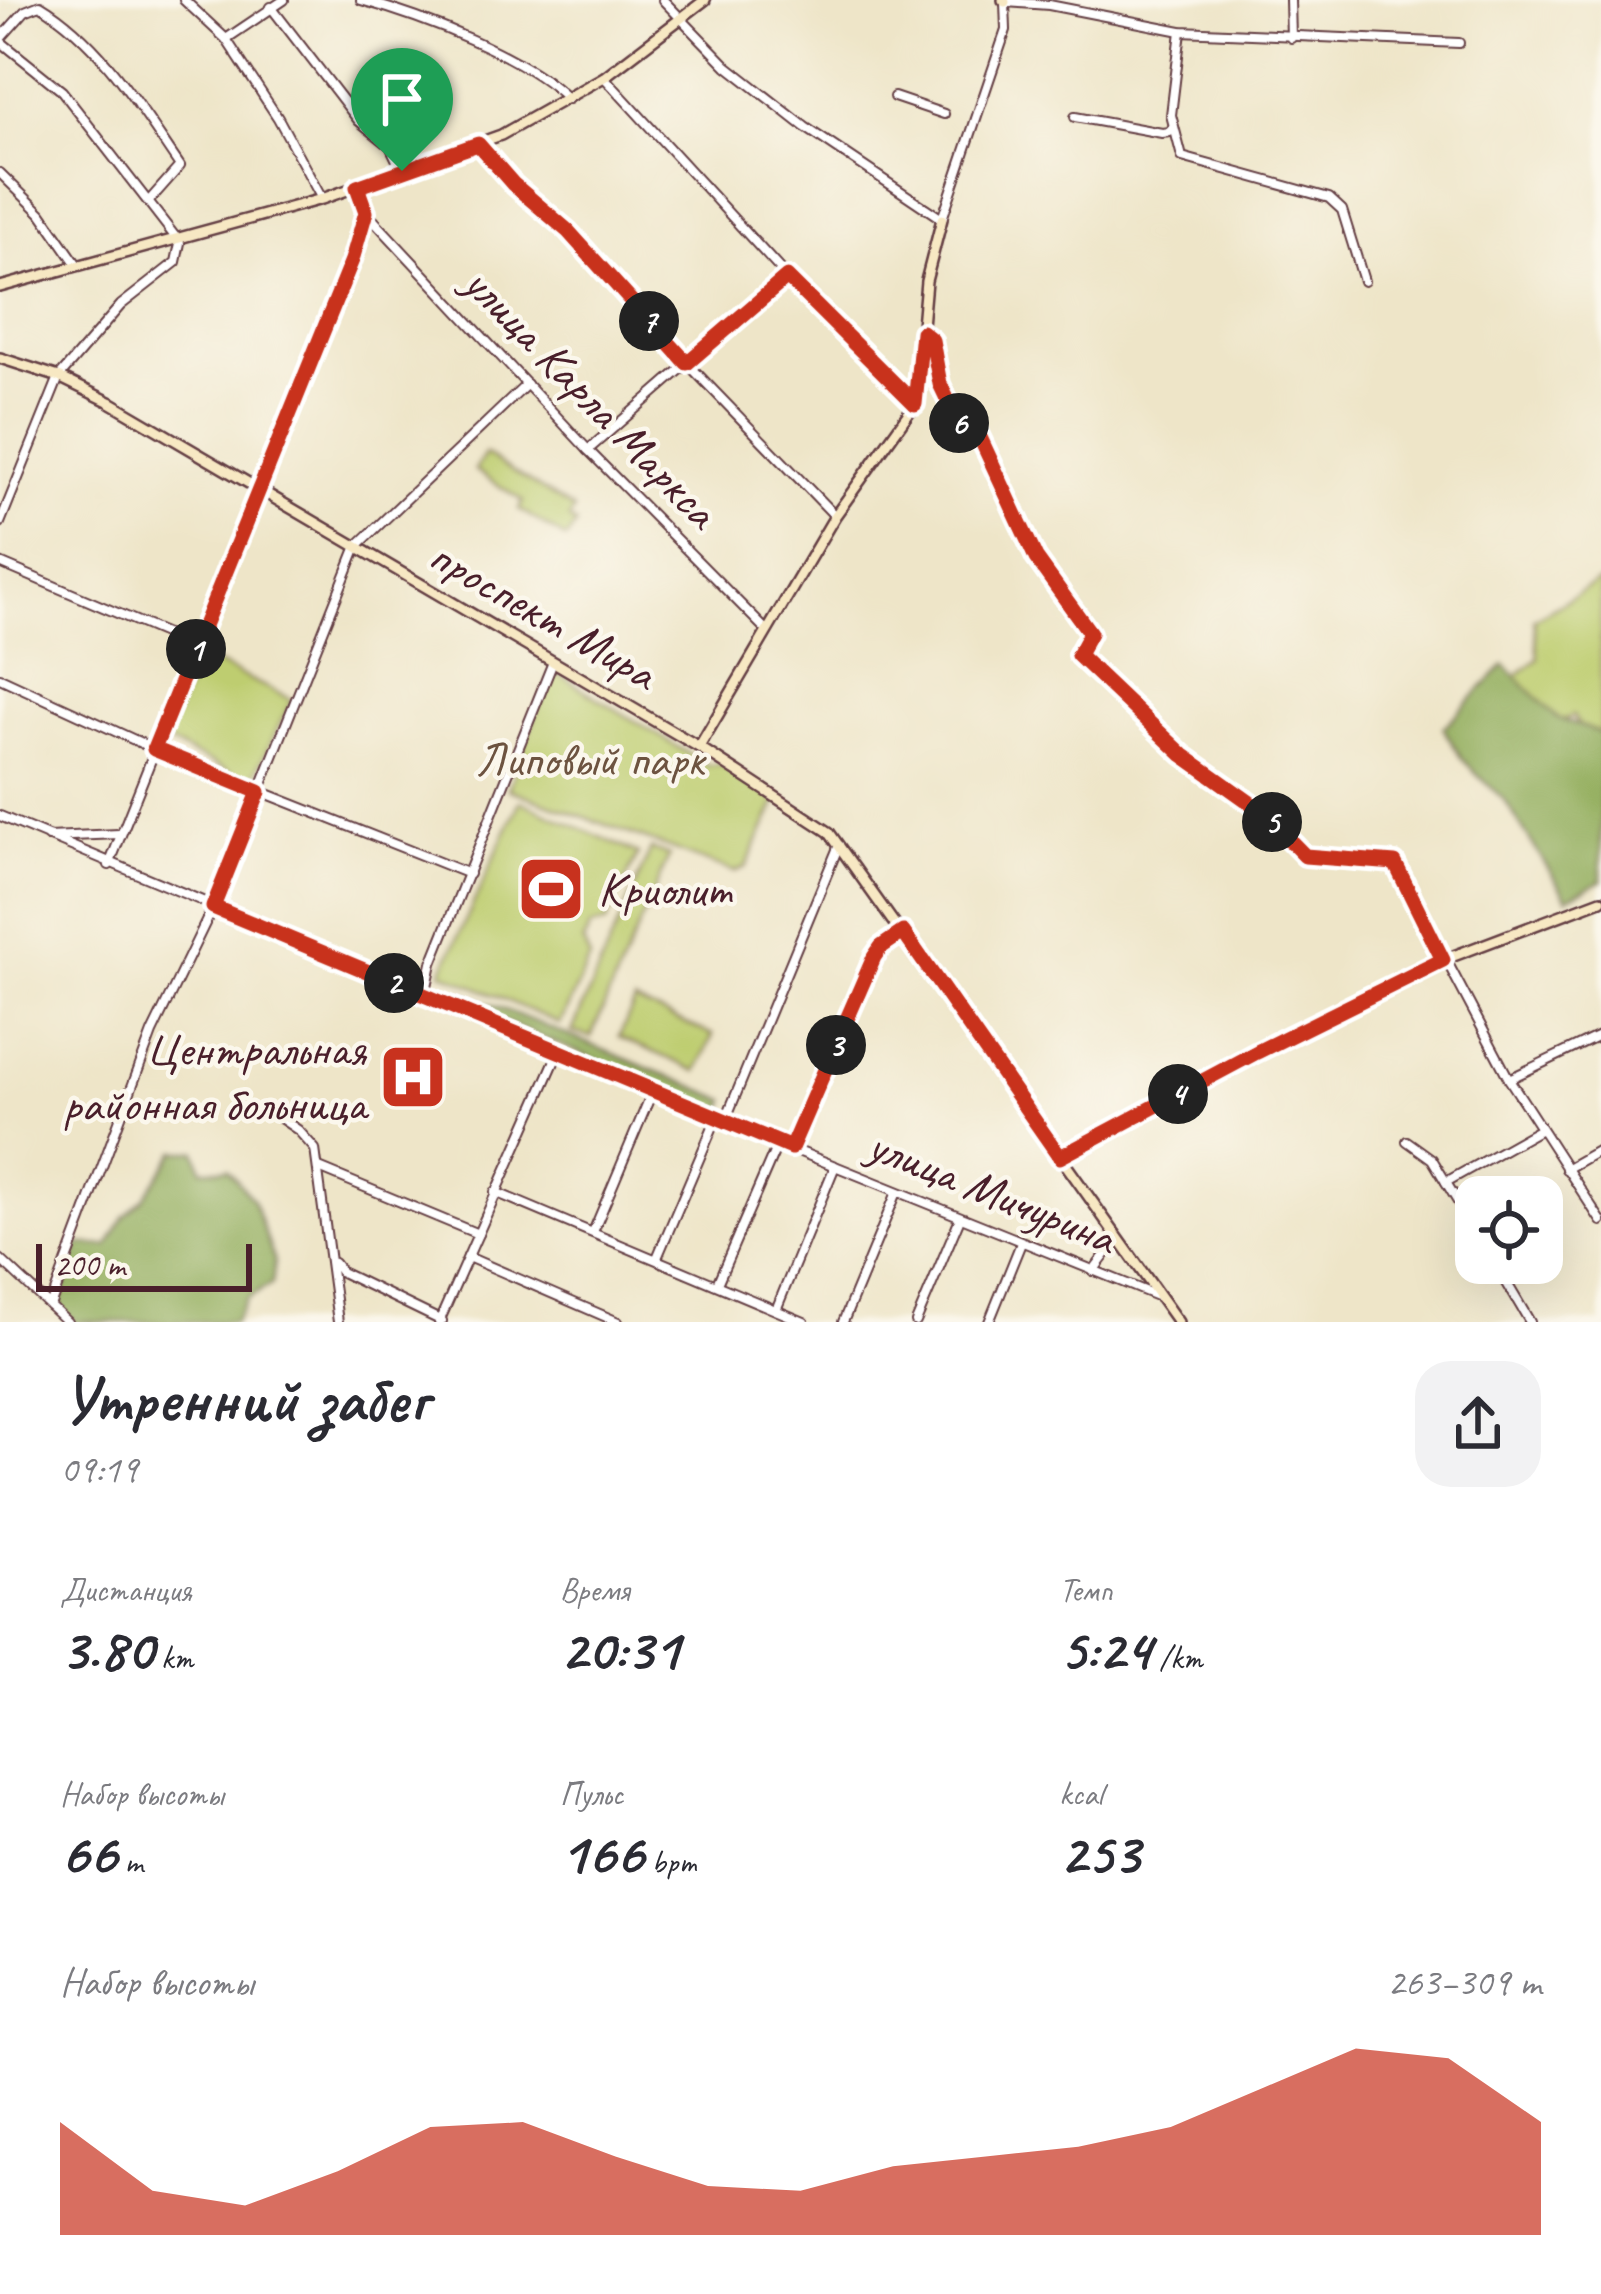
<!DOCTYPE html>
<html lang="ru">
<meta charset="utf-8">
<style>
:root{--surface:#fff;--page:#f2f2f3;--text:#2b2b33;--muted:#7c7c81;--accent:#c8321e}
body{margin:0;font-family:Caveat,sans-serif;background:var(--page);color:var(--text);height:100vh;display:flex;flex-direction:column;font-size:45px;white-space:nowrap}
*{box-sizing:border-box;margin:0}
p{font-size:39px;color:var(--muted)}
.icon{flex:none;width:66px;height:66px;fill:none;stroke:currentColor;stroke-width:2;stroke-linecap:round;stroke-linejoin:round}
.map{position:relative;height:1322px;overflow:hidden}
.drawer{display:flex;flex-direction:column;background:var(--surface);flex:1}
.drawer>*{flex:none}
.controls{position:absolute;left:1455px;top:1176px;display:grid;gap:24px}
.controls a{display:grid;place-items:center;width:108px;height:108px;border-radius:24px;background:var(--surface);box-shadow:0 12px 48px #0002;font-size:60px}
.scale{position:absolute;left:36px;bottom:30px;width:216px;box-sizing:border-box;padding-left:12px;border:6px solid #4a1f2b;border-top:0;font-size:33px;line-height:42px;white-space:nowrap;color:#4a1f2b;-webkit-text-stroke:9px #fbf7ec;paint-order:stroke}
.pin{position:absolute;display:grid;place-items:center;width:102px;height:102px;color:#fff;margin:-123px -51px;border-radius:50% 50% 50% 0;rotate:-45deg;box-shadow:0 0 12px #0007}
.pin .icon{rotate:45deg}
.km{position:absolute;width:60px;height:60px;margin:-30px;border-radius:50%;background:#222;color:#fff;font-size:33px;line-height:60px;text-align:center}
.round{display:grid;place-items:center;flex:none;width:126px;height:126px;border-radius:36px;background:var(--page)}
.summary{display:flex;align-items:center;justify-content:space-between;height:204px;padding:0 60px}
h1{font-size:66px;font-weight:700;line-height:90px}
.metrics{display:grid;grid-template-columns:repeat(3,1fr);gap:18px;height:204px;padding:12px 60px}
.metrics div{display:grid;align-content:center}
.metrics b{font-size:60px;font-weight:700}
.metrics small{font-size:33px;font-weight:400}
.metrics p{font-size:33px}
.chart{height:336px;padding:24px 60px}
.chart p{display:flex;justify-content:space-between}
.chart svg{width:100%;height:216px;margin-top:12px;fill:var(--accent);opacity:.7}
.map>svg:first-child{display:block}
.green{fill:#becd70;stroke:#84764e;stroke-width:3}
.forest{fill:#96b062;stroke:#706846;stroke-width:3}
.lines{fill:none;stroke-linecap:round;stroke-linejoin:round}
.street-casing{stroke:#633d43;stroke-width:12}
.secondary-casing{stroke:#633d43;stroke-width:14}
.street{stroke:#fff;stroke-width:8}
.secondary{stroke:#f7e8c3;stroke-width:9}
.route-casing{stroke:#fff;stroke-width:24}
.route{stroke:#c8321e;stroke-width:15}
.labels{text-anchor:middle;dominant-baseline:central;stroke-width:9;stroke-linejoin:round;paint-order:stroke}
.street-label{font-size:48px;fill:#4a1f2b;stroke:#fbf7ec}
.park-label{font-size:48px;fill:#6d5340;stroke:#fbf7ec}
.poi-label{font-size:48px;fill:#4a1f2b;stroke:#fbf7ec;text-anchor:start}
</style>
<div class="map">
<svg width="1601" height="1322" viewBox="0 0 1601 1322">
<rect width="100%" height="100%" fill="#fbf7ec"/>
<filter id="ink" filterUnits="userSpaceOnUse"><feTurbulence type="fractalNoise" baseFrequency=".00833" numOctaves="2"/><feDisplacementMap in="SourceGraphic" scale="24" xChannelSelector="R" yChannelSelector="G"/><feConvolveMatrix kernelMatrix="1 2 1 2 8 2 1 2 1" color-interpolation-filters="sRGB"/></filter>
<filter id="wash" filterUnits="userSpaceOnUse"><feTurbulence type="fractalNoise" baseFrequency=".004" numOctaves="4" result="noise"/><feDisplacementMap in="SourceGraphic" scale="48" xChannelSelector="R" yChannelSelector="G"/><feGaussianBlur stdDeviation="2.7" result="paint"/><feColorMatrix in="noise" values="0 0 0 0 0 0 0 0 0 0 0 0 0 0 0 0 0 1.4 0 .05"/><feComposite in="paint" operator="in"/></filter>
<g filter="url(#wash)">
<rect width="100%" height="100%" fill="#eee5c8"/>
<g class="green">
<path d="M 485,454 L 574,510 L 569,519 L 576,524 L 566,539 L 519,509 L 523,501 L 475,470 Z"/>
<path d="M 1601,580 L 1601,762 L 1573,716 L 1528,738 L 1494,693 L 1538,659 L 1534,619 Z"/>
<path d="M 199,655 L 292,700 L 251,782 L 165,741 Z"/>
<path d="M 560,675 L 707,765 L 721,764 L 778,799 L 746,867 L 734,872 L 508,789 L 550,677 Z"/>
<path d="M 520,801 L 638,854 L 606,923 L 590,927 L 583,942 L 590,959 L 560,1024 L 442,972 Z"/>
<path d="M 651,849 L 669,856 L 591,1037 L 572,1032 Z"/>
<path d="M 635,1002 L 713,1035 L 697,1071 L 619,1037 Z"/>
</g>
<g class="forest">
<path d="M 1505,665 L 1557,718 L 1601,733 L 1601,881 L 1567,898 L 1505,801 L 1462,759 L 1443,728 Z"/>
<path d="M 461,992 L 727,1100 L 723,1112 L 458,1003 Z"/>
<path d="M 176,1151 L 196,1151 L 202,1169 L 228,1169 L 253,1200 L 275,1262 L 272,1284 L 247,1299 L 234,1322 L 75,1322 L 58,1306 L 79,1244 L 108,1246 L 124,1217 L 143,1199 Z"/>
</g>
</g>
<g filter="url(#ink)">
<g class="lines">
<g class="street-casing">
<g id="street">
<path d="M 184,0 L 226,39 L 278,118 L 322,199"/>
<path d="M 361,0 C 422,17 524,55 568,99"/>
<path d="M 663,0 L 727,66 L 805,127 L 942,219 L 1006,30 L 1005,2 L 1049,5 L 1181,31 L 1459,43"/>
<path d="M 1290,0 L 1291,38"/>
<path d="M 271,7 L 359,121 L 390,146 L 402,171"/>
<path d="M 1181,31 L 1171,115 L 1182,157 L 1329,198 L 1342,210 L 1364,281"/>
<path d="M 0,39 L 25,11 L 40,5 C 101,42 140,108 180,166 L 149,201"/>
<path d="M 226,39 L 284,0"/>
<path d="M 0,41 L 62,91 L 180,243 L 176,262 L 121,305 L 59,377 L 0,523"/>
<path d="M 604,77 L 787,277 L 915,404"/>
<path d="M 894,97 L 944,114"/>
<path d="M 1075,117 L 1162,133 L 1170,132 L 1173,127"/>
<path d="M 478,144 L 513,184 L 568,231 L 687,363 L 835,516"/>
<path d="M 0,173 L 41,213 L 78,266"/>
<path d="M 367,213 L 588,450 L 766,630"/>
<path d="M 922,333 L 932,340 L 940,384 L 965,436 L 977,431 L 1036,558 L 1090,633 L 1078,655 L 1183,755 L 1259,809 L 1305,856 L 1395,863 L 1509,1079 L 1601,1221"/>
<path d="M 588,450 L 787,277"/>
<path d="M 0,563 L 197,647"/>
<path d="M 0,678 L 154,749 L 469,874"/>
<path d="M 0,816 L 778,1143 L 1157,1296"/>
<path d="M 48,837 L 119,834"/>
<path d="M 109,865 L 351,259 L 366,211 L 357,187"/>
<path d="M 425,996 L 432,963 L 553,662"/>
<path d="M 1509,1079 L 1601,1035"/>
<path d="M 267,1109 L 298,1130 L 315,1149 L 338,1322"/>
<path d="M 725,1121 L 839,845"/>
<path d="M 1407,1141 L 1432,1159 L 1476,1232"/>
<path d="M 791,1148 L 874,957 L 881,947 L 903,932"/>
<path d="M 319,1168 L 478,1234"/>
<path d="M 1566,1169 L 1601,1149"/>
<path d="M 1446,1182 L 1539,1130"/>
<path d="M 495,1192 L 804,1322"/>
<path d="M 593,1232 L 653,1090"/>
<path d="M 468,1257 L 618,1322"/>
<path d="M 657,1258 L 717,1117"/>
<path d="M 0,1259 L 67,1322"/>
<path d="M 334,1263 L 341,1272 L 442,1321"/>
<path d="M 1495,1263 L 1530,1322"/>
<path d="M 1093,1271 L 1118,1238"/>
<path d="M 717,1284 L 778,1143"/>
<path d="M 50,1306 L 152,1033 L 213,907 L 357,546 L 527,384"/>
<path d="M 776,1310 L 835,1166"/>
<path d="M 439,1322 L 559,1051"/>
<path d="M 843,1322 L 897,1192"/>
<path d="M 916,1322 L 960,1218"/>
<path d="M 989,1322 L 1021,1243"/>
</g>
</g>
<g class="secondary-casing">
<g id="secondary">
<path d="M 1003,0 L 1005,2"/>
<path d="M 0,287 L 322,199 L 501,135 L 604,77 L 705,0"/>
<path d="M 0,358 L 59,377 L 110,402 L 699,747 L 829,832 L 1178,1322"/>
<path d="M 699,747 L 835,516 L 915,404 L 926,281 L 942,219"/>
<path d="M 1061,1157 L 1257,1052 L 1443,960 L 1601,900"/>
</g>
</g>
<use href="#street" class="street"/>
<use href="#secondary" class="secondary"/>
</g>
</g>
<g class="lines" filter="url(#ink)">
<g class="route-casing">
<path id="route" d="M 478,144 L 513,184 L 568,231 L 687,363 L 787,277 L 915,404 L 922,332 L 932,340 L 940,384 L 965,436 L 977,431 L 1036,558 L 1090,633 L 1078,655 L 1183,755 L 1259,809 L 1305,856 L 1395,863 L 1443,960 L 1257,1052 L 1060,1157 L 903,932 L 881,947 L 874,957 L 791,1148 L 213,907 L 259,792 L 154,749 L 352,260 L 366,212 L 357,187 Z"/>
</g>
<use href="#route" class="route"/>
</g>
<defs>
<g id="stadium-square" transform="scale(3.45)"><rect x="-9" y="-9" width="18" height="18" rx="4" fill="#c8321e" stroke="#fbf7ec"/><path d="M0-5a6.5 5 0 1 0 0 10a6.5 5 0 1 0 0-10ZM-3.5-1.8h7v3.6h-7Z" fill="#fff"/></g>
<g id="hospital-square" transform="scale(3.45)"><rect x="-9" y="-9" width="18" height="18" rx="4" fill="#c8321e" stroke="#fbf7ec"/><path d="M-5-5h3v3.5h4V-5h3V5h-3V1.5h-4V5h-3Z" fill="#fff"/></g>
</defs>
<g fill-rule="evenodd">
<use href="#stadium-square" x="551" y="889"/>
<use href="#hospital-square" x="413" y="1077"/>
</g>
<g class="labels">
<g class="street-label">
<text transform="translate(591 397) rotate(46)">улица Карла Маркса</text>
<text transform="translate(543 614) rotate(30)">проспект Мира</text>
<text transform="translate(992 1191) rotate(22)">улица Мичурина</text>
</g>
<g class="park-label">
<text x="590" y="759">Липовый парк</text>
</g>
<g class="poi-label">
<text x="598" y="889">Криолит</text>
<text x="366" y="1049" text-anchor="end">Центральная<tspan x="366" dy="55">районная больница</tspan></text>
</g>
</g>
</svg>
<div class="controls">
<a><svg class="icon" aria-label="locate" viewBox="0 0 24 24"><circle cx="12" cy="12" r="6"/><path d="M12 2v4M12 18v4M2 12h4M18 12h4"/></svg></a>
</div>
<div class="scale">200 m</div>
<div class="pin" style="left:402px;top:171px;background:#1e9e55"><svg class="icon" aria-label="arrive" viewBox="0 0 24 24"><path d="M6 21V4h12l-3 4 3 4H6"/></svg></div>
<b class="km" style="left:196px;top:649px">1</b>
<b class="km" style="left:394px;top:983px">2</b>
<b class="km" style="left:836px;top:1045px">3</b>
<b class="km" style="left:1178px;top:1094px">4</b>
<b class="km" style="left:1272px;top:822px">5</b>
<b class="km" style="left:959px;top:423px">6</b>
<b class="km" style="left:649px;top:321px">7</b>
</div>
<section class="drawer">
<div class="summary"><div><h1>Утренний забег</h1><p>09:19</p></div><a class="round"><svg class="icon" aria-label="share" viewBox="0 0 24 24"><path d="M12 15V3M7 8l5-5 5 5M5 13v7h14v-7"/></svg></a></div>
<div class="metrics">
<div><p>Дистанция</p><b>3.80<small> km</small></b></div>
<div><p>Время</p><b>20:31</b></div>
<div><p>Темп</p><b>5:24<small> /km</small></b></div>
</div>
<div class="metrics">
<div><p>Набор высоты</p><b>66<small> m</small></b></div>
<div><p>Пульс</p><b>166<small> bpm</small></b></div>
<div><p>kcal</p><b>253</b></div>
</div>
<div class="chart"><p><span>Набор высоты</span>263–309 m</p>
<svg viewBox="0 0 160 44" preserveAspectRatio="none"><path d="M0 44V21L10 35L20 38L30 31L40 22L50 21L60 28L70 34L80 35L90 30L100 28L110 26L120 22L130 14L140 6L150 8L160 21V44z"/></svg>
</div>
</section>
